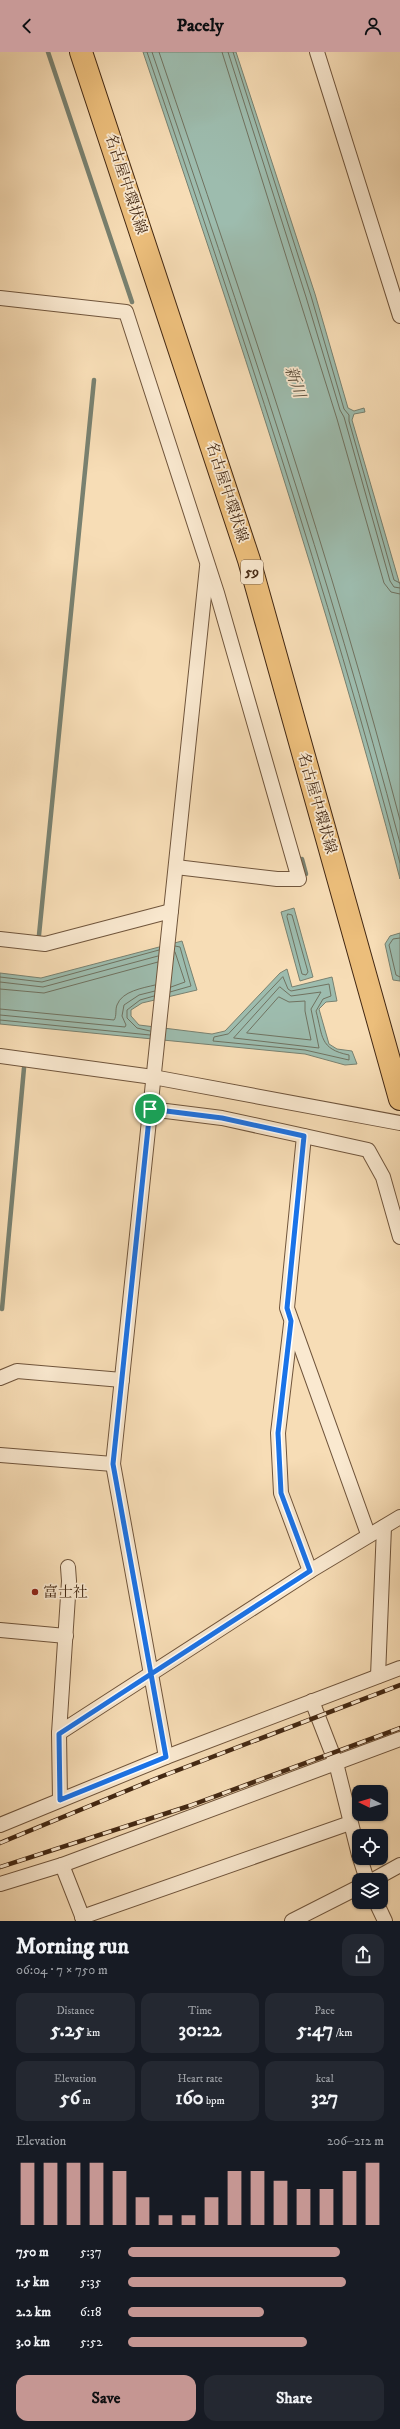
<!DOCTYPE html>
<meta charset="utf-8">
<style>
:root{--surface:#171b24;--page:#242831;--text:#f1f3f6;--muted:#9ea1a6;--accent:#c59692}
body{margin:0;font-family:"IM FELL DW Pica","Noto Serif JP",serif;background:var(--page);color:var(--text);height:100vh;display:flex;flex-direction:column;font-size:15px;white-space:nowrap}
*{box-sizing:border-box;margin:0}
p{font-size:13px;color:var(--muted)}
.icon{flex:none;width:22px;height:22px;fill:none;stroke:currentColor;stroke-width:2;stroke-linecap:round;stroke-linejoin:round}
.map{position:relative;height:1869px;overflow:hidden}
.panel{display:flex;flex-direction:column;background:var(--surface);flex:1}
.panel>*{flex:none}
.needle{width:26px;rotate:275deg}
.tools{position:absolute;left:352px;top:1733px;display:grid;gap:8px}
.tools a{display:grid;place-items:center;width:36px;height:36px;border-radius:8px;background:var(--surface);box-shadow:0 1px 3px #0004;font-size:20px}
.pin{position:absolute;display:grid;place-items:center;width:34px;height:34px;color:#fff;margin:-17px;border:2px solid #fff;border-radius:50%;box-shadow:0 1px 4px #0007}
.round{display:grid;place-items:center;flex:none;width:42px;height:42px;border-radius:12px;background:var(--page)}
.headline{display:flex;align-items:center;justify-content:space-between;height:68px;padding:0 16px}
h1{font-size:22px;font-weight:700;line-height:30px}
.figures{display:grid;grid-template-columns:repeat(3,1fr);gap:6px;height:68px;padding:4px 16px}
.figures div{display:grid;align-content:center;border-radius:10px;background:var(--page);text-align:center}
.figures b{font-size:20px;font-weight:700}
.figures small{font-size:11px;font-weight:400}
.figures p{font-size:11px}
.chart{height:112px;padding:8px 16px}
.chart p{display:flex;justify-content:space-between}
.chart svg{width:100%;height:72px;margin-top:4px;stroke:var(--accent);stroke-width:6}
.button{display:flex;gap:8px;margin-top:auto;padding:8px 16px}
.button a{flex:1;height:46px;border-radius:12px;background:var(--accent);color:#111;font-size:16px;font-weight:700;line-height:46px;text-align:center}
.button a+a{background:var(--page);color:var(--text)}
ul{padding:0 16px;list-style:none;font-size:13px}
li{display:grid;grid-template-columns:64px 48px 1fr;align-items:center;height:30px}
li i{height:10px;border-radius:5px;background:var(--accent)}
header{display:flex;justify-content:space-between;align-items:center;height:52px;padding:0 16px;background:var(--accent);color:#111;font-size:18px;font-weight:700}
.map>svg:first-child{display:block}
.water{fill:#9dbcae;stroke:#798170}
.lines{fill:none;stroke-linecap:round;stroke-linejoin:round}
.shore{stroke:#707260;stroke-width:1}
.stream{stroke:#798170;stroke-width:4.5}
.street-casing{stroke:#70553c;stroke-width:16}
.primary-casing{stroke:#432813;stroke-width:24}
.street{stroke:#fae9d0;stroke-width:14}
.primary{stroke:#ecbe7b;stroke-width:22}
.rail-casing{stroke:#432813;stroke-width:4.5}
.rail{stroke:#fae9d0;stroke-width:3;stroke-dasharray:9;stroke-linecap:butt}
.route-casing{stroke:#fff;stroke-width:8}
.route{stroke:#1a73e8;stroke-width:5}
.poi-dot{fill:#8f2418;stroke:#fae9d0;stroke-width:1.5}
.labels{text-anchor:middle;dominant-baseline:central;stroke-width:3.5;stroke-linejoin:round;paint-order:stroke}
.shield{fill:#fae9d0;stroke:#7a624c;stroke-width:1}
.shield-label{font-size:14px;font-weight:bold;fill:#432813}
.street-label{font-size:15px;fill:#432813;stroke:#fae9d0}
.poi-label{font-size:15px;fill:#432813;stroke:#fae9d0;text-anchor:start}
.water-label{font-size:16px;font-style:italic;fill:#5a4d3a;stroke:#fae9d0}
</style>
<header><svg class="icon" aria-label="back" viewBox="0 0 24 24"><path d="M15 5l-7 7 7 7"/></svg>Pacely<svg class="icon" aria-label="person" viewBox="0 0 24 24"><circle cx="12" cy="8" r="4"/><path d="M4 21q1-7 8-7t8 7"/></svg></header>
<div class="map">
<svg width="400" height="1869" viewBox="0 0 400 1869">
<rect width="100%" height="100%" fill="#f7ddb6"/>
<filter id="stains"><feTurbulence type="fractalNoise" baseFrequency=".005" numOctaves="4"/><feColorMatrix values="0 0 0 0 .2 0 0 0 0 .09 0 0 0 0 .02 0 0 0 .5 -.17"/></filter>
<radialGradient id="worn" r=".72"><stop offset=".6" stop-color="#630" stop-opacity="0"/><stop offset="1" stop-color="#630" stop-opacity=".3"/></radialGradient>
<g class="water">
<path d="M 143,0 L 236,0 L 315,242 L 348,356 L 354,359 L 364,356 L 365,360 L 354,362 L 352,368 L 400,533 L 400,827 C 327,547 235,273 143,0 Z"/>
<path d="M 294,856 L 313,925 L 300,929 L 281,860 Z"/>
<path d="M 400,881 L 400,929 L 393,928 L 385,892 L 390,884 Z"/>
<path d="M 182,889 L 197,938 L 142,951 L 131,958 L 131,964 L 139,973 L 212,982 L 225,979 L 280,921 L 287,917 L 292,935 L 332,925 L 337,949 L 326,950 L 319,957 L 329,992 L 337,997 L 352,999 L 357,1012 L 345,1013 L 305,1002 L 0,972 L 0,921 L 41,926 Z"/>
</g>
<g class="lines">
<g class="shore">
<path d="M 147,0 C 238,268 328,537 400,811"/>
<path d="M 152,0 C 241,262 330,524 400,791"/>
<path d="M 159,0 C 245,254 332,508 400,768"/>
<path d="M 222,0 L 337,367 L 384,531 L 391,540 L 400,542"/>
<path d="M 228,0 L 306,245 L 340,358 L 344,365 L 390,529 L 394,535 L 400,536"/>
<path d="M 233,0 L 311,244 L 344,357 L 349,363 L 349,369 L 394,528 L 400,531"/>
<path d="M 288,862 L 292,863 L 308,920 L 306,923 L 302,922 L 287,865 Z"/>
<path d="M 400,886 L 393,887 L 389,893 L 396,923 L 400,925"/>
<path d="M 0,925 L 42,930 L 159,898"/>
<path d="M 283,925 L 288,937 L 291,939 L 329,932 L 331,944 L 323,947 L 316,959 C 323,984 319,997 349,1003 L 349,1008 L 305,998 L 213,989 L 214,985 L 228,982 Z"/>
<path d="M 0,930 L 43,935 L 158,904"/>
<path d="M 171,935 L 185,930 L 175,900"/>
<path d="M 280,935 L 291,944 L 321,940 L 311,957 L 319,996 L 234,986 Z"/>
<path d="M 0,937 L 44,941 L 158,910"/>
<path d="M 170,940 L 191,934 L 180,895 L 175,894"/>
<path d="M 279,945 L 289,950 L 305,949 L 305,959 L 311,988 L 247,981 Z"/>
<path d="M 0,957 L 114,968 C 117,964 115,958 117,953 C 122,939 143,936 155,933"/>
<path d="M 0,963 L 125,975 L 126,973 L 122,964 L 124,953 L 139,943 L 155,939"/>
<path d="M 0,968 L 150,983"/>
<path d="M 150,979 L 137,976 L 127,966 L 127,958 L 140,948 L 154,944"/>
</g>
<g class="stream">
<path d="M 48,0 L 132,250"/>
<path d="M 302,807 L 306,822"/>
<path d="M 39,883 L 94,328"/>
<path d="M 2,1257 L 24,1016"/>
</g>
<g class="street-casing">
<g id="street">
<path d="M 317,0 L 400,264"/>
<path d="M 0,246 L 126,260 L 217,541 L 299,827 L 277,827 L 176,815"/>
<path d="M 0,887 L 45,892 L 171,859"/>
<path d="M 0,1004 L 153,1025 L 400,1071"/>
<path d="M 150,1057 L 222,1066 L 368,1098 L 383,1125 L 400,1185"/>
<path d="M 304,1084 L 287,1256 L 368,1482"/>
<path d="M 291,1272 L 278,1381 L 281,1441 L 310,1519"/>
<path d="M 0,1326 L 17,1319 L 122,1328"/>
<path d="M 0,1403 L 113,1412"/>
<path d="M 0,1578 L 66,1584"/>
<path d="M 378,1624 L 384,1475"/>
<path d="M 312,1649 L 336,1711 L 359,1803"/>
<path d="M 59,1681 L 310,1519 L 400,1465"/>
<path d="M 166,1705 L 113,1412 L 207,515"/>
<path d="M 60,1748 L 59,1681 L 69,1529 L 68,1515"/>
<path d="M 0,1773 L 166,1705 L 400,1616"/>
<path d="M 360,1806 L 367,1828"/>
<path d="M 62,1813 L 84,1869"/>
<path d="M 373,1828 L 400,1813"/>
<path d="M 0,1832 L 62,1813 L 400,1687"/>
<path d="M 376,1850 L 385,1869"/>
<path d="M 82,1865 L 350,1771"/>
<path d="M 292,1869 L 359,1835"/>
</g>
</g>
<g class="primary-casing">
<path id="primary" d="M 81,0 L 249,508 L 400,1047"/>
</g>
<use href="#street" class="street"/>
<use href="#primary" class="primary"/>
<g class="rail-casing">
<g id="rail">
<path d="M 0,1791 L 160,1725 L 400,1633"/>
<path d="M 0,1815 L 189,1754 L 400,1676"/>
</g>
</g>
<use href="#rail" class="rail"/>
</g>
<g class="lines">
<g class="route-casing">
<path id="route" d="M 150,1057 L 113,1412 L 151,1622 L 59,1682 L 60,1748 L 166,1705 L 151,1622 L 310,1519 L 281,1441 L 278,1381 L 291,1269 L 287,1256 L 304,1084 L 222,1066 L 150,1057"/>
</g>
<use href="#route" class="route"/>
</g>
<circle class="poi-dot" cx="35" cy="1540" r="4"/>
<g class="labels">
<rect class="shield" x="241" y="508" width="22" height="24" rx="3"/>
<g class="shield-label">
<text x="252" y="520">59</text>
</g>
<g class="street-label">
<text transform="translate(126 132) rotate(72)">名古屋中環状線</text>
<text transform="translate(227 440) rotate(72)">名古屋中環状線</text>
<text transform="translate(317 751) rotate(74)">名古屋中環状線</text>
</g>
<g class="poi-label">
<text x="43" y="1540">富士社</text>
</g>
<g class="water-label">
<text transform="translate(295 330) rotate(72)">新川</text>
</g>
</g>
<rect width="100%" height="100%" filter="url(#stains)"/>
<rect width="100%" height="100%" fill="url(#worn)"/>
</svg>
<div class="tools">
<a><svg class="needle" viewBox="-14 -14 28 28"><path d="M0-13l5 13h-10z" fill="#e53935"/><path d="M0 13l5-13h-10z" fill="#9ea1a6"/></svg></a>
<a><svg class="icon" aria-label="locate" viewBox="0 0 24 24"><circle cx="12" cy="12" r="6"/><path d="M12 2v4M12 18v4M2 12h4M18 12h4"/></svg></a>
<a><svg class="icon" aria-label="layers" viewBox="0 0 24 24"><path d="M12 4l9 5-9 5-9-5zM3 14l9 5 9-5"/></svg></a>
</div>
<div class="pin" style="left:150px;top:1057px;background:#1e9e55"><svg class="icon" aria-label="arrive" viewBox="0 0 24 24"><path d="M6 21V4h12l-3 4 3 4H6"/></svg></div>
</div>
<section class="panel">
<div class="headline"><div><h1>Morning run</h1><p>06:04 · 7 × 750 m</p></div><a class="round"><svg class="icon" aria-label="share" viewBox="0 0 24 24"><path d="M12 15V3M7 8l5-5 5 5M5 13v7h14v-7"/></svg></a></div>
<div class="figures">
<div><p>Distance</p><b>5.25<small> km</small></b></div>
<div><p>Time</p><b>30:22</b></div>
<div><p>Pace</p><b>5:47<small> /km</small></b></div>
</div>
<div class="figures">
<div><p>Elevation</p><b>56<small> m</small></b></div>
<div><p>Heart rate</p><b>160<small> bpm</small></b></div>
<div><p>kcal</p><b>327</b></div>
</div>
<div class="chart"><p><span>Elevation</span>206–212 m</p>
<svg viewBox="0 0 160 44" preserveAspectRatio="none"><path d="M5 44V6M15 44V6M25 44V6M35 44V6M45 44V11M55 44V27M65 44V38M75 44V38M85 44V27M95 44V11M105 44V11M115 44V17M125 44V22M135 44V22M145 44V11M155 44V6"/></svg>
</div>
<ul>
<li><b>750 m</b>5:37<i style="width:83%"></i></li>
<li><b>1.5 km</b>5:35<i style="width:85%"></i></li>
<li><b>2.2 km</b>6:18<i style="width:53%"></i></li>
<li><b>3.0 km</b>5:52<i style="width:70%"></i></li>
</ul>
<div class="button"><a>Save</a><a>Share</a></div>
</section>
